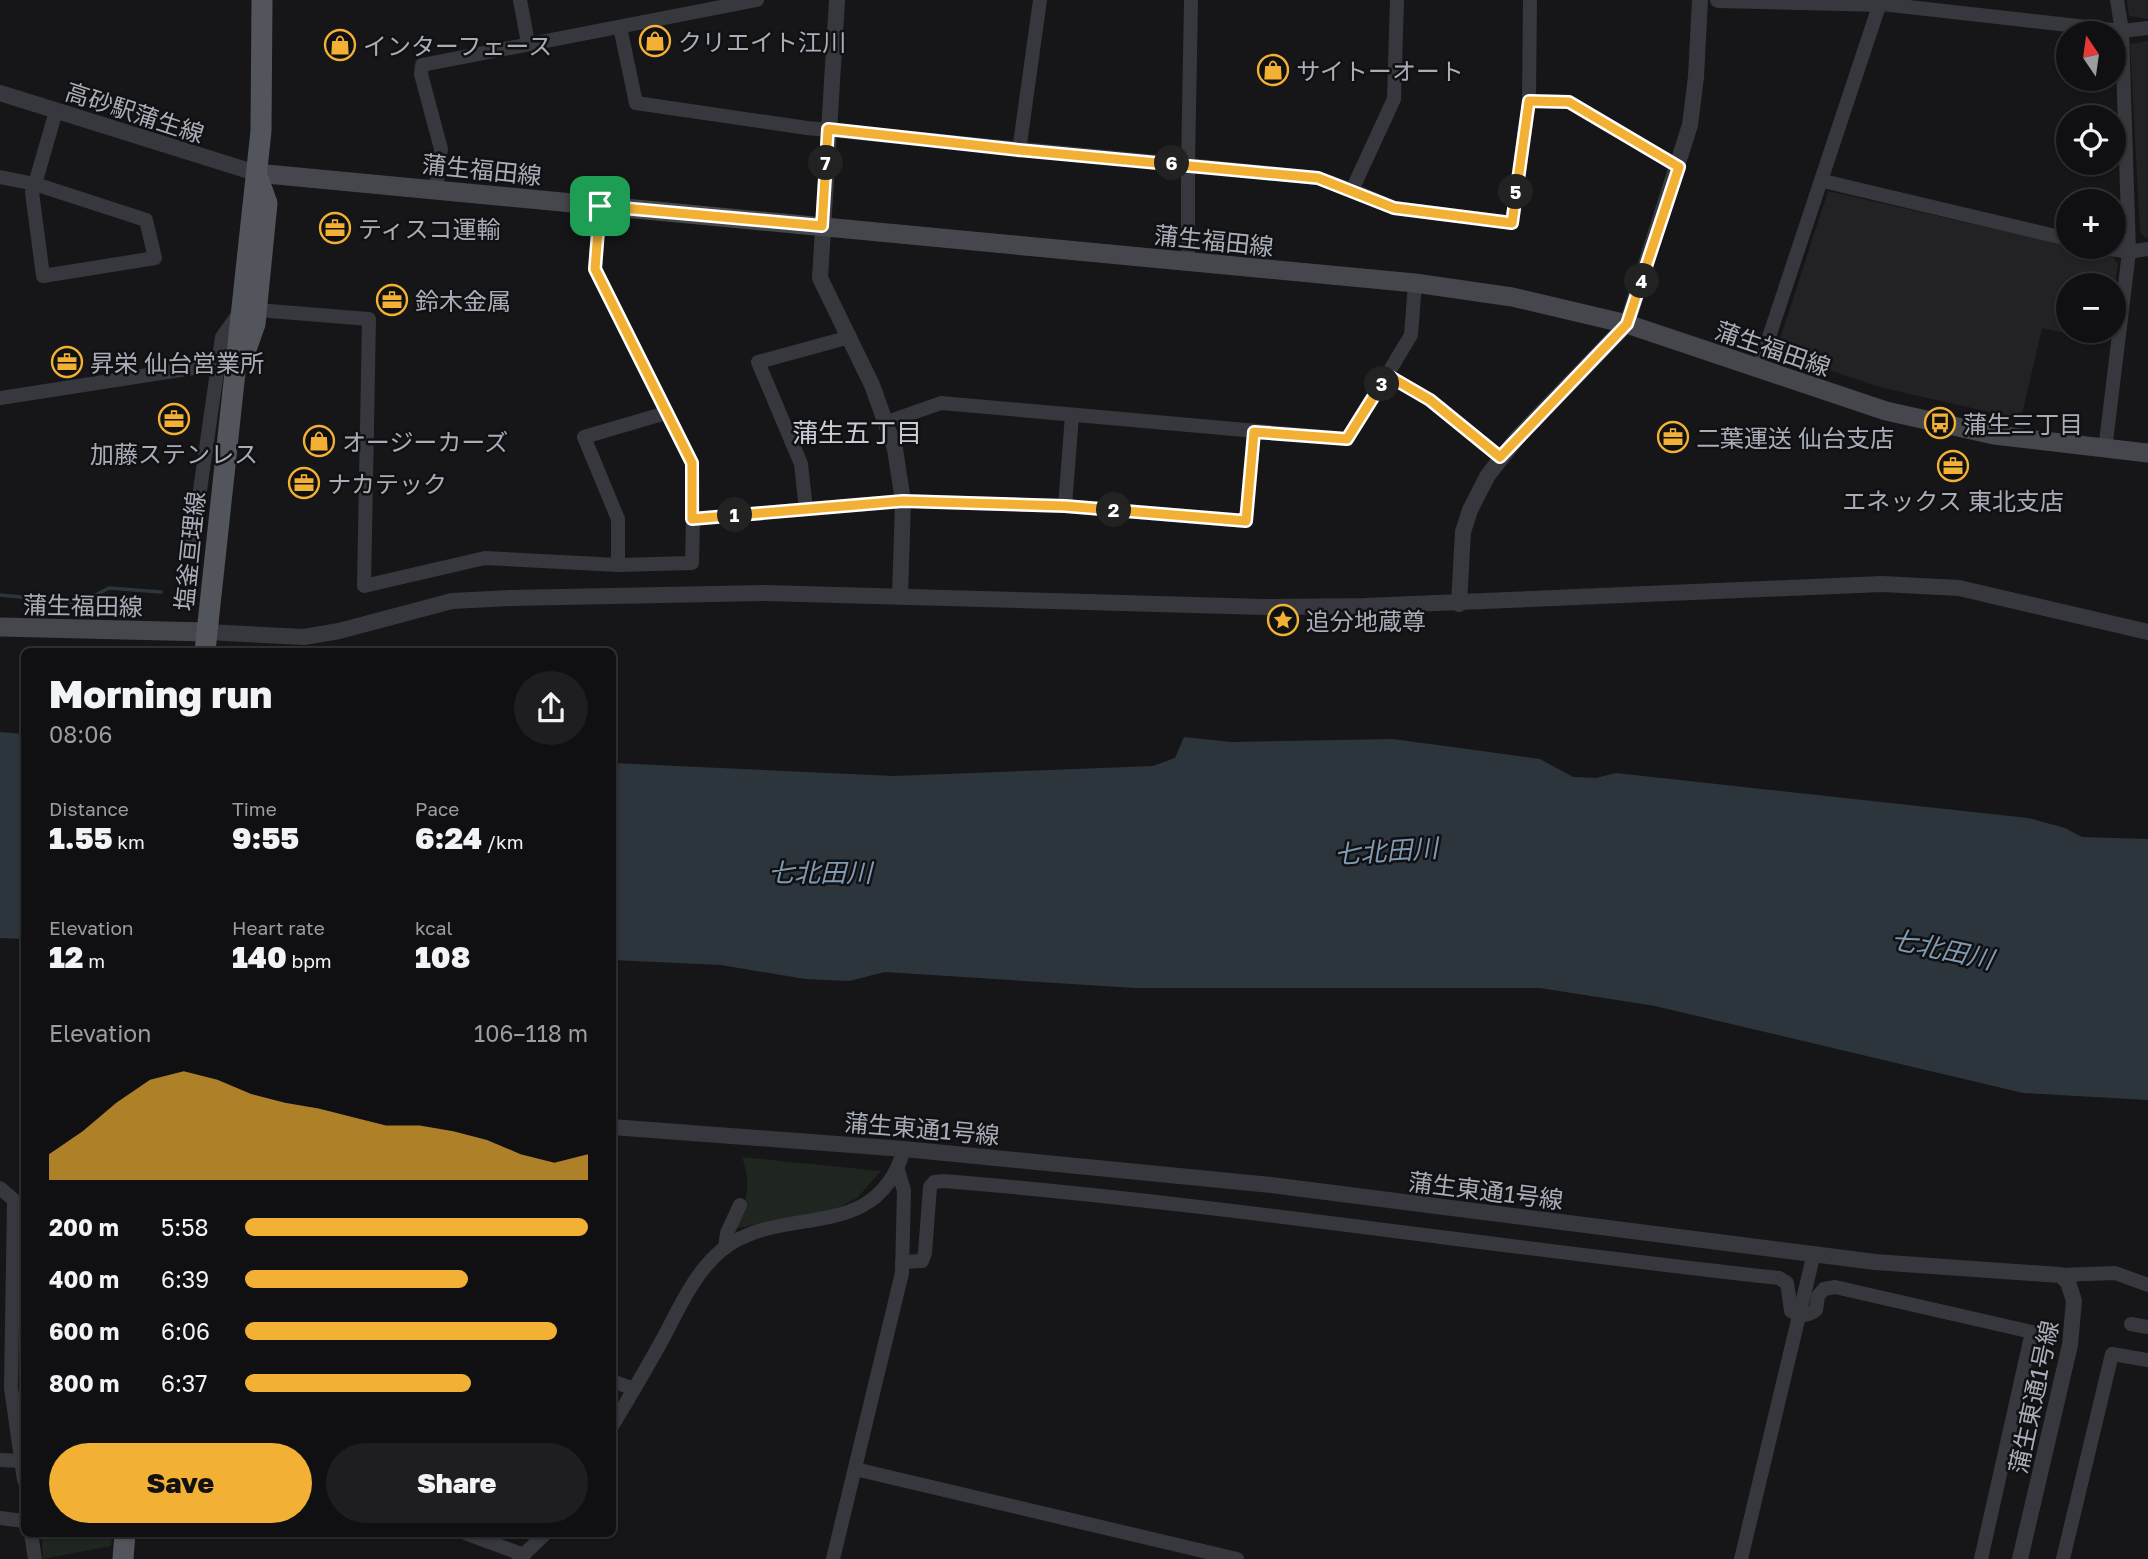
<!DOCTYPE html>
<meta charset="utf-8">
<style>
:root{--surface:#101012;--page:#1e1e20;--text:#f1f3f6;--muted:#9c9d9f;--line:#303032;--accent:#f2b134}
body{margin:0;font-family:"Golos Text","Noto Sans JP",sans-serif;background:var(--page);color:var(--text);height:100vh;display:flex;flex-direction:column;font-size:26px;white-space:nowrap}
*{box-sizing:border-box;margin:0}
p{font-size:23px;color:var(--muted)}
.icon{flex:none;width:38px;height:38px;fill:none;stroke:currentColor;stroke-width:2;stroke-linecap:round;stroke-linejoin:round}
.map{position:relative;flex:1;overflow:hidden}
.side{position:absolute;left:21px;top:648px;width:595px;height:889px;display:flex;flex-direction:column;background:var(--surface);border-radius:10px;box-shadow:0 2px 5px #0004,0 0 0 2px var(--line)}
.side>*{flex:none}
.needle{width:46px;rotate:347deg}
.buttons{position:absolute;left:2056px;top:21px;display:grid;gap:14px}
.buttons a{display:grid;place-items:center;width:70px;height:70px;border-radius:50%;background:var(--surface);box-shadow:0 2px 5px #0004,0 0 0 2px var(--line);font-size:35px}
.pin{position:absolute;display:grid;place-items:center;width:60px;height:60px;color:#fff;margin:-30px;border-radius:14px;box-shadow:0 4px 10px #0006}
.km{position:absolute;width:35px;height:35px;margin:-18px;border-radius:50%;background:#222;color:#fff;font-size:19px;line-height:35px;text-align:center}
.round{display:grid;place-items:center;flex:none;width:74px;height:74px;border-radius:37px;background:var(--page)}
.head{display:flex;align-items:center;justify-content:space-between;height:119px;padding:0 28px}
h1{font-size:38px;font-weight:800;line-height:52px}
.stats{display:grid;grid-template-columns:repeat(3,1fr);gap:10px;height:119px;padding:7px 28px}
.stats div{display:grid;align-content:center}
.stats b{font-size:30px;font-weight:800}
.stats small{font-size:19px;font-weight:400}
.stats p{font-size:19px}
.chart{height:196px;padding:14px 28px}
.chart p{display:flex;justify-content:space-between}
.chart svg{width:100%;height:126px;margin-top:7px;fill:var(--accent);opacity:.7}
.action{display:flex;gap:14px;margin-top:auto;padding:14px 28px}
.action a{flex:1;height:80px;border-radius:42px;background:var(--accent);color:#111;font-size:28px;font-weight:800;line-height:80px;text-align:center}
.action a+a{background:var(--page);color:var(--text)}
ul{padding:0 28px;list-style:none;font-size:23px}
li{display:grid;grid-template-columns:112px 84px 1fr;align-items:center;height:52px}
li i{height:18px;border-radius:9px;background:var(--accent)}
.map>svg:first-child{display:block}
.built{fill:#222225}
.green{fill:#1e261f}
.water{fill:#2c353c}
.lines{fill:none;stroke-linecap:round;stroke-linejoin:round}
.stream{stroke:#2c353c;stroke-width:3.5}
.minor{stroke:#37383d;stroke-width:14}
.tertiary{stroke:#37383d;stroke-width:16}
.secondary{stroke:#45474d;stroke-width:19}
.primary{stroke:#53555c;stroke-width:21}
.route-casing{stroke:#fff;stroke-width:14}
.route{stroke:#f2b134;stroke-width:9}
.labels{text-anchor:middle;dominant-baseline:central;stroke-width:5;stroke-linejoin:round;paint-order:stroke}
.poi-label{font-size:24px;fill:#a8adb8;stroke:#111113;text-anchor:start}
.street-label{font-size:24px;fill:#a8adb8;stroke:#111113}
.neighbourhood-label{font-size:26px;fill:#c9ccd4;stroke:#111113}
.water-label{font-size:26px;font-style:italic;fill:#7f9bb3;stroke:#111113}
</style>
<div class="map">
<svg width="2148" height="1559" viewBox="0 0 2148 1559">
<rect width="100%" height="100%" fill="#161618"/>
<g class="built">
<path d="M 2127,0 L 2148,0 L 2148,19 L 2129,16 Z"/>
<path d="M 2148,41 L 2148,238 L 2146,238 L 2140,232 L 2130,44 Z"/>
<path d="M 1828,191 L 2113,256 L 2118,264 L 2114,292 L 2114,285 L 2068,285 L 2068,331 L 2108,331 L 2107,342 L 2042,328 L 2021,419 L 1883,388 L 1781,354 L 1778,345 Z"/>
</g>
<g class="green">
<path d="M 742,1157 L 881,1171 L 857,1198 L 834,1210 L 733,1229 C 746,1198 753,1191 742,1157 Z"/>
<path d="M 46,1533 L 113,1533 L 111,1546 L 43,1559 L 42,1539 Z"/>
</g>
<g class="water">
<path d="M 0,732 L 24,734 L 24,939 L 0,938 Z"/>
<path d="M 1184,737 L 1231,742 L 1393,739 L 1540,759 L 1573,777 L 1596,778 L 1616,773 L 2028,818 L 2065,828 L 2082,837 L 2148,839 L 2148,1100 L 2023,1093 L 1655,1006 L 1540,988 L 1135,988 L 885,972 L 849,981 L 805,979 L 721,965 L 613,960 L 613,763 L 894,776 L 1153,766 L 1175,758 Z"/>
</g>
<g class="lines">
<path class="stream" d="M 0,595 L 80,603 L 109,588 L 161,592"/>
<g class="minor">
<path d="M 520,0 L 528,43"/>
<path d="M 1397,0 L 1394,99 L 1352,190 L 1394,208 L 1512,223 L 1529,101 L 1530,0"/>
<path d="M 1882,4 L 2122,31 L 2148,28"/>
<path d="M 620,27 L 636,103 L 807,128 L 1188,165 L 1191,0"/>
<path d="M 1529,101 L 1569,102 L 1679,167"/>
<path d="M 1019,151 L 1040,0"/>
<path d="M 0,177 L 35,184 L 146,220 L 155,258 L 43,276 L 32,192 L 35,184 L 56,111"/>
<path d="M 1823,181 L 2068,239"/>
<path d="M 436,189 L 441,149 L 421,74 L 422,65 L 757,0"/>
<path d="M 600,206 L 595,269 L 692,463 L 693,519"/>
<path d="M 2101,247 L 2129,252 L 2148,249"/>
<path d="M 1188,262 L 1188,165 L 1318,178 L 1352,190"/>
<path d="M 257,310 L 369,319 L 364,586 L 485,558 L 618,565 L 692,563 L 693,519 L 903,501 L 1065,506 L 1246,521 L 1254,432"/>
<path d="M 1758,370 L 1881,0"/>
<path d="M 1387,375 L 1411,335 L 1415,283"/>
<path d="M 0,398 L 219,364"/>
<path d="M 887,422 L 941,403 L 1347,439 L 1387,375 L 1430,400 L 1500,457"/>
<path d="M 2105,450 L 2129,252 L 2122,31 L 2117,0"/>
<path d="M 1065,506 L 1072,415"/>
<path d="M 806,509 L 801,464 L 758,362 L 850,337"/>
<path d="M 192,546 L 222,337 L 240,312"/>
<path d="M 618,565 L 618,519 L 584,437 L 666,413"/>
<path d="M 0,1188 L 14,1200 L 11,1388 L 24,1480"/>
<path d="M 725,1248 L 727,1233 L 740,1205"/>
<path d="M 902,1262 L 922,1261 L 925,1253 L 930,1187 L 934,1182 L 944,1181 C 1224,1204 1500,1248 1779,1278 L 1787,1283 L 1791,1311 C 1801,1316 1806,1317 1816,1310 L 1818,1296 L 1824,1289 L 1835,1287 L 2032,1332 L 1981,1559"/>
<path d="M 2060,1275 L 2115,1273 L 2148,1285"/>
<path d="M 2131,1324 L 2148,1327"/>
<path d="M 612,1381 L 634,1389"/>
<path d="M 612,1426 C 629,1398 645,1371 661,1342 C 678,1311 694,1272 723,1249 C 783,1202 877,1246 904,1149"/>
<path d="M 0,1460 L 22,1461"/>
<path d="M 855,1469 L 1237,1559"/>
<path d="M 0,1518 L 24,1521"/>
<path d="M 31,1533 L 35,1559"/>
<path d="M 465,1533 L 524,1555"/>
<path d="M 519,1559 L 546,1533"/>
<path d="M 833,1559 L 902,1273 L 904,1191 L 898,1170"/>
<path d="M 1741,1559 L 1814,1253"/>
<path d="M 2063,1559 L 2112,1354 L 2148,1360"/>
</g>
<g class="tertiary">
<path d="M 837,0 L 820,278 L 872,385 L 895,449 L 903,501 L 900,595"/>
<path d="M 1718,0 L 1882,4"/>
<path d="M 0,93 L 256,173"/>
<path d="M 1459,604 L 1463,532 L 1470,510 L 1488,475 L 1518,437 L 1627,324 L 1690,125 L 1696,77 L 1700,0"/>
<path d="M 207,632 L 304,637 L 339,631 L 452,601 L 510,598 L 765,593 L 1264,607 L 1366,606 L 1882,584 L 1959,588 L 2148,632"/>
<path d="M 612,1127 L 904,1149 L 1271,1185 L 1875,1262 L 2060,1275 L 2068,1282 L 2074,1301 L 2070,1345 L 2020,1559"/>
</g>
<g class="secondary">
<path d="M 256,173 L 1415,283 L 1512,297 L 1627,324 L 1886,411 L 1994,435 L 2148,453"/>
<path d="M 0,627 L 207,632"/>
</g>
<g class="primary">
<path d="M 244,355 L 255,324 L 267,203 L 259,181"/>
<path d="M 205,651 L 261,131 L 262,0"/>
<path d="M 123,1559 L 125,1533"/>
</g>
</g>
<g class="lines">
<g class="route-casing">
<path id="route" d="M 1529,101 L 1569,102 L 1679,167 L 1627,324 L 1500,457 L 1430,400 L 1387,375 L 1347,439 L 1254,432 L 1246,521 L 1065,506 L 903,501 L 692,519 L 692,463 L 595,269 L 600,206 L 822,226 L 828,129 L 1019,150 L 1318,178 L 1394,208 L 1512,223 Z"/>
</g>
<use href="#route" class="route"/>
</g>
<defs>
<g id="shop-ring" transform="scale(1.575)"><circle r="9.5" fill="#111113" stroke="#f2b134" stroke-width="1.5"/><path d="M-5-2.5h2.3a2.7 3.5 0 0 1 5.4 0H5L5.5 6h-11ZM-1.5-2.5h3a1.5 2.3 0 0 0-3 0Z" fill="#f2b134"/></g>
<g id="office-ring" transform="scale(1.575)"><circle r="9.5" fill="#111113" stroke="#f2b134" stroke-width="1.5"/><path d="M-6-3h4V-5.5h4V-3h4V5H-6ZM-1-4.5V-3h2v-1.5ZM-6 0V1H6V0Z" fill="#f2b134"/></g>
<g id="bus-ring" transform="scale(1.575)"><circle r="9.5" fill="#111113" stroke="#f2b134" stroke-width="1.5"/><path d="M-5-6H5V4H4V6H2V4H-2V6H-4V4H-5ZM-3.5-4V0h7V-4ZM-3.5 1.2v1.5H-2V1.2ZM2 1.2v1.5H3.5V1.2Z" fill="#f2b134"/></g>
<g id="sight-ring" transform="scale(1.575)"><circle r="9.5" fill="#111113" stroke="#f2b134" stroke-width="1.5"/><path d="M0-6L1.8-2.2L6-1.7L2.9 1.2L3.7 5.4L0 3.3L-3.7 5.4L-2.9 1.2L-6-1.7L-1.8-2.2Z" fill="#f2b134"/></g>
</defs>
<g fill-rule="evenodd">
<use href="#shop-ring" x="655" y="41"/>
<use href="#shop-ring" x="340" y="45"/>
<use href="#shop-ring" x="1273" y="70"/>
<use href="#office-ring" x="335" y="228"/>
<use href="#office-ring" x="392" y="300"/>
<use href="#office-ring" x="67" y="362"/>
<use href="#office-ring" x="174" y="419"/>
<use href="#bus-ring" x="1940" y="423"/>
<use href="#office-ring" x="1673" y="437"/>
<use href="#shop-ring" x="319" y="441"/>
<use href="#office-ring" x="1953" y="466"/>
<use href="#office-ring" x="304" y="483"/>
<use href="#sight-ring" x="1283" y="620"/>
</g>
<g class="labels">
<g class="poi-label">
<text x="678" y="41">クリエイト江川</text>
<text x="363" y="45">インターフェース</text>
<text x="1296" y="70">サイトーオート</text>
<text x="358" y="228">ティスコ運輸</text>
<text x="415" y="300">鈴木金属</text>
<text x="90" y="362">昇栄 仙台営業所</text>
<text x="1963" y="423">蒲生三丁目</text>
<text x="1696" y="437">二葉運送 仙台支店</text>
<text x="342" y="441">オージーカーズ</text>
<text x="174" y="453" text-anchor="middle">加藤ステンレス</text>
<text x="327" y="483">ナカテック</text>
<text x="1953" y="500" text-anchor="middle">エネックス 東北支店</text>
<text x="1306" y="620">追分地蔵尊</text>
</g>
<g class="street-label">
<text transform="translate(135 112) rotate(18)">高砂駅蒲生線</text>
<text transform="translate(482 169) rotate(6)">蒲生福田線</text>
<text transform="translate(1214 240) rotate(6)">蒲生福田線</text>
<text transform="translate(1773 348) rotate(19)">蒲生福田線</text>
<text transform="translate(189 551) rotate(-84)">塩釜亘理線</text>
<text transform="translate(83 605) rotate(1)">蒲生福田線</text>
<text transform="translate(922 1128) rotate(5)">蒲生東通1号線</text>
<text transform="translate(1486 1190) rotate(7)">蒲生東通1号線</text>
<text transform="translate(2033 1397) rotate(-78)">蒲生東通1号線</text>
</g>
<g class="neighbourhood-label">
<text x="857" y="432">蒲生五丁目</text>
</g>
<g class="water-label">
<text transform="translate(1386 851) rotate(-4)">七北田川</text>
<text x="820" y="872">七北田川</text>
<text transform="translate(1942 949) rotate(12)">七北田川</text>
</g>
</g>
</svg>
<div class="buttons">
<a><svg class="needle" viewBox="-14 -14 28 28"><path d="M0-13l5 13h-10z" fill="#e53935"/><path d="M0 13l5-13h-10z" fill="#9c9d9f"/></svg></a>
<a><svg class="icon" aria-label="locate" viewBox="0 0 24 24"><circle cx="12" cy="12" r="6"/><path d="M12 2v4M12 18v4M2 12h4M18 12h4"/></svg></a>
<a>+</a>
<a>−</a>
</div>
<div class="pin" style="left:600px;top:206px;background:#1e9e55"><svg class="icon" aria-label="arrive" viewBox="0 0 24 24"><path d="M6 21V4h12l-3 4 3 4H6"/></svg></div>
<b class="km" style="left:735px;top:515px">1</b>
<b class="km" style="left:1114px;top:510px">2</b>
<b class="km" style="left:1382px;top:384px">3</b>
<b class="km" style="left:1642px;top:281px">4</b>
<b class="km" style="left:1516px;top:192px">5</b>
<b class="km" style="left:1172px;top:163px">6</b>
<b class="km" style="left:826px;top:163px">7</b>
<section class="side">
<div class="head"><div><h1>Morning run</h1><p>08:06</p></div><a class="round"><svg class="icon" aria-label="share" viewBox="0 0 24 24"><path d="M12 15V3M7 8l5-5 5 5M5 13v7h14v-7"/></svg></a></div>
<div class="stats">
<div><p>Distance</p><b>1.55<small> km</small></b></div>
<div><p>Time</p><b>9:55</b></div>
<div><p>Pace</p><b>6:24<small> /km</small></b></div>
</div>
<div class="stats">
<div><p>Elevation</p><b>12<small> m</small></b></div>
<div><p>Heart rate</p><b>140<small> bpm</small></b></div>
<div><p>kcal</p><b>108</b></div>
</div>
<div class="chart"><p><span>Elevation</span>106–118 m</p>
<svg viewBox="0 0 160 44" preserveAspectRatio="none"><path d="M0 44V35L10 27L20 17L30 9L40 6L50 9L60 14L70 17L80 19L90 22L100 25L110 25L120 27L130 30L140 35L150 38L160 35V44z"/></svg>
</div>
<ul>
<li><b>200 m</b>5:58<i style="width:100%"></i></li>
<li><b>400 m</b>6:39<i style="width:65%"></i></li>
<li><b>600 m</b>6:06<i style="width:91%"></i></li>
<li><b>800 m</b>6:37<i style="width:66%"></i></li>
</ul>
<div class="action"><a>Save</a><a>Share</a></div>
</section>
</div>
